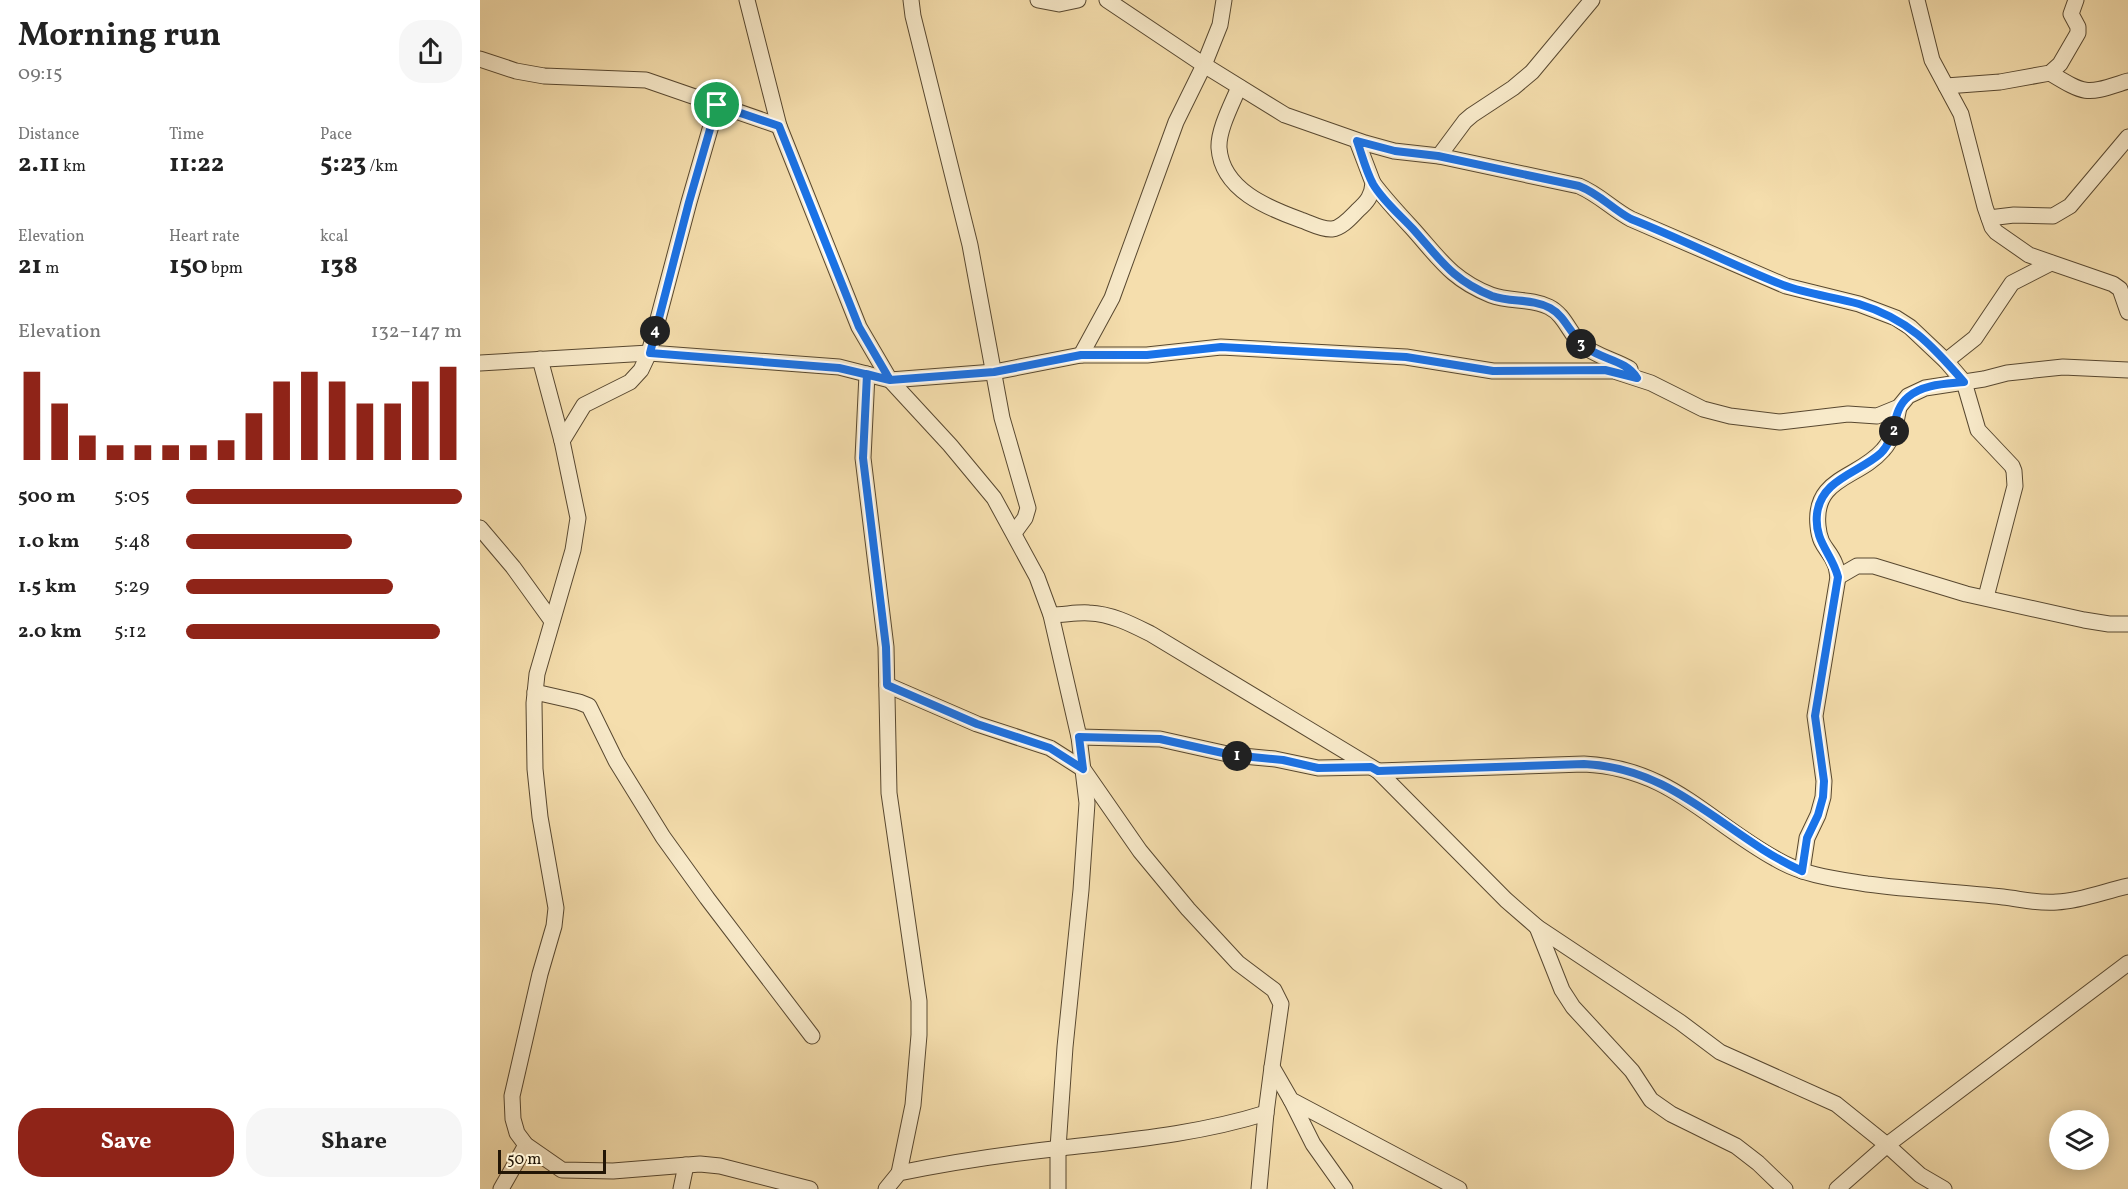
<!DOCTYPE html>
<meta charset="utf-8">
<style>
:root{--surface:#fff;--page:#f6f6f6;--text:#222;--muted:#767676;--accent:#8f2418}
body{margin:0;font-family:Vollkorn,serif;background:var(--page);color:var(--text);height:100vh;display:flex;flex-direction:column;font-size:22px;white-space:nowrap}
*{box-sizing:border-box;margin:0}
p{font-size:20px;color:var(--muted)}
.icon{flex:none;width:33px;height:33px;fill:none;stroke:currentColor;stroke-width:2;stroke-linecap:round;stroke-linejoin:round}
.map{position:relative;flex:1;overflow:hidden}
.panel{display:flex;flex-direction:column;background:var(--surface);width:480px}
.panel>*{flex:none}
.fabs{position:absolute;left:1569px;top:1110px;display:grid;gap:12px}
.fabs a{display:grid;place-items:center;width:60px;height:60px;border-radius:50%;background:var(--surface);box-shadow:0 3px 15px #0003;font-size:30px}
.scale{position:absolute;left:18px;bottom:15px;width:108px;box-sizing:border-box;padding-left:6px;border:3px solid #231606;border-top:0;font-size:16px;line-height:21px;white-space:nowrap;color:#231606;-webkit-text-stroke:4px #f8eaca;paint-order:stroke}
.pin{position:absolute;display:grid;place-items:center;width:51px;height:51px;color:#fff;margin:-26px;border:3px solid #fff;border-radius:50%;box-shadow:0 2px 6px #0007}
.km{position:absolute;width:30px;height:30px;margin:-15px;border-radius:50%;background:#222;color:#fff;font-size:16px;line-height:30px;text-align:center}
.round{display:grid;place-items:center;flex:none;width:63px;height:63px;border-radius:24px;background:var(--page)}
.headline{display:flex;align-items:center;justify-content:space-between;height:102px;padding:0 18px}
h1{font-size:33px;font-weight:700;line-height:45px}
.figures{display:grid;grid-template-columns:repeat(3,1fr);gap:9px;height:102px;padding:6px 18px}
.figures div{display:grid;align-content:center}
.figures b{font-size:26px;font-weight:700}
.figures small{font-size:16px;font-weight:400}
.figures p{font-size:16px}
.chart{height:168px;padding:12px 18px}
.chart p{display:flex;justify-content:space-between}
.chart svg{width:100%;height:108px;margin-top:6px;stroke:var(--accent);stroke-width:6}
.action{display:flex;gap:12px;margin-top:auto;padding:12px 18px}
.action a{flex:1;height:69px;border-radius:24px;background:var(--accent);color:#fff;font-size:24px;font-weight:700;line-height:69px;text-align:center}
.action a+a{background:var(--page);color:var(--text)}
ul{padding:0 18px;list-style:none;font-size:20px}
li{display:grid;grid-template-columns:96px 72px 1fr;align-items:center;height:45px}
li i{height:15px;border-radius:8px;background:var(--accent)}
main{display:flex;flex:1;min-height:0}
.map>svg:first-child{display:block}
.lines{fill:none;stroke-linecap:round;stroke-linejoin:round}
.street-casing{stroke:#584830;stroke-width:17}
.street{stroke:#f8eaca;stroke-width:15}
.route-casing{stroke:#fff;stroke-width:12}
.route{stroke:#1a73e8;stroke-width:8}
</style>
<main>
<section class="panel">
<div class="headline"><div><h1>Morning run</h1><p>09:15</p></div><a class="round"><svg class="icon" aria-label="share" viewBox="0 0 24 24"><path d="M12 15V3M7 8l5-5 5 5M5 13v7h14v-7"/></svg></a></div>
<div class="figures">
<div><p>Distance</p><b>2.11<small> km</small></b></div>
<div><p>Time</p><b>11:22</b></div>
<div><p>Pace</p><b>5:23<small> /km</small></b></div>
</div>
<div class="figures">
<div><p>Elevation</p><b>21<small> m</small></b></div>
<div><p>Heart rate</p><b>150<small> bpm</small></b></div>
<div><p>kcal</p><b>138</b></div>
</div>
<div class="chart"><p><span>Elevation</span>132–147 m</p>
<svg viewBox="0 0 160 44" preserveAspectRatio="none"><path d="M5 44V8M15 44V21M25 44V34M35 44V38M45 44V38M55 44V38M65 44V38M75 44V36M85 44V25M95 44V12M105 44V8M115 44V12M125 44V21M135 44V21M145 44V12M155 44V6"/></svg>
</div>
<ul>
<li><b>500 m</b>5:05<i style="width:100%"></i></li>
<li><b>1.0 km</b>5:48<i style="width:60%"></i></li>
<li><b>1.5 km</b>5:29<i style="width:75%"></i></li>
<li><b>2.0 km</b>5:12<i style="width:92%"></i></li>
</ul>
<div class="action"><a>Save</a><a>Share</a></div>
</section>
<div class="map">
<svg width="1648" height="1189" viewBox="0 0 1648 1189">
<rect width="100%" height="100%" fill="#f5dead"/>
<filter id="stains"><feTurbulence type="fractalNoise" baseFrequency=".00333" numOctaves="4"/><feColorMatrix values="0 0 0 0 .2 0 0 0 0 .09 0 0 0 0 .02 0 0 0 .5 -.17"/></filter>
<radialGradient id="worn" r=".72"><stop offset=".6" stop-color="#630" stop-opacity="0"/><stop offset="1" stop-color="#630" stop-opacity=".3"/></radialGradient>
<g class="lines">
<g class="street-casing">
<g id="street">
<path d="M 267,0 L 299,126 L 379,327 L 410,380 L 470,445 L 514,498 L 557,577 L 571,615 L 599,737 L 607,803 L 601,890 L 585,1047 L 578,1148 L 578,1189"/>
<path d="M 431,0 L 433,16 L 490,245 L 522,418 L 548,508 L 545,518 L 534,533"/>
<path d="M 558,0 L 579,4 L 598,0"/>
<path d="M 627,0 L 724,65 L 805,115 L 885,143 L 914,151 L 959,156 L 1099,186 C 1120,195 1132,209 1151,219 L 1306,286 L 1379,304 L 1416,318 L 1430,327 L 1466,361 L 1484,382 L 1498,430 L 1532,466 L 1534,471 L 1535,486 L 1506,597"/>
<path d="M 1437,0 L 1452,60 L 1481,114 L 1505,207 L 1512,227 L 1516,232 L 1549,255 L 1633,284 L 1640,289 L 1648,312"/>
<path d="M 0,59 L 36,71 L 64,76 L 166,80 L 299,126"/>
<path d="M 1570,73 C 1608,96 1606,94 1648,81"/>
<path d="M 1466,86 L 1520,82 L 1570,73 L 1580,64 L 1598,33 L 1598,27 L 1591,14 L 1596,0"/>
<path d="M 759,87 C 752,104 738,130 739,148 C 742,190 788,208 821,220 C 830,223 842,230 852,229 C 862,228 871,217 878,210 C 887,202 892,196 893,183 L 877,141"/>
<path d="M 959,156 L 985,121 L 992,115 L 1033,88 L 1052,72 L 1112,0"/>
<path d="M 893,183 C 905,199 918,213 932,228 C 959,258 971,279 1011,295 C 1029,302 1051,298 1069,307 C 1085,315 1089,333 1101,344 C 1115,356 1135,360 1150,369"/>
<path d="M 1509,218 L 1534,215 L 1573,216 L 1590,206 L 1648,137"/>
<path d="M 601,355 L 632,298 L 696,122 L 724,65 L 740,25 L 744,0"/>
<path d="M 60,359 L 82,441 L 98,518 L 93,550 L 57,674 L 54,703 L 55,769 L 60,817 L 76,908 L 74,926 L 60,974 L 32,1096 L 33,1119 L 37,1133 L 46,1145 L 82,1170 L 133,1171 L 220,1164 L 240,1166 L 330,1189"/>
<path d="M 1466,361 L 1495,338 L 1532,283 L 1571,263"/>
<path d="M 0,363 L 169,353 L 359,367 L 410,380 L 514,372 L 601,355 L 667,355 L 741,347 L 926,357 L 1013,371 L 1134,371 L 1171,383 L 1223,409 L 1250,416 L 1300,422 L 1368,414 L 1397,416 L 1419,407 L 1428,396 L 1445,388 L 1504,379 L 1527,373 L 1583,367 L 1648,370"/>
<path d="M 387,374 L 383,458 L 406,647 L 409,793 L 439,1001 L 439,1035 L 433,1105 L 419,1173"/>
<path d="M 82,441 L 104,405 L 150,382 L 161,370 L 169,353 L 209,202 L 237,105"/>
<path d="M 0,528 L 33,567 L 72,621"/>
<path d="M 1358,577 L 1377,566 L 1394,566 L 1486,594 L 1604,620 L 1629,624 L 1648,624"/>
<path d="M 571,615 C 584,615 597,612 609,613 C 632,614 651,624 671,634 L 898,771 L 1026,900 L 1057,927 L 1200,1022 L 1240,1052 L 1356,1104 L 1407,1145 L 1440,1175 L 1464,1189"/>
<path d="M 407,685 L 497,724 L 570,748 L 603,769 L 660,851 L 708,909 L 758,963 L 794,990 L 801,1004 L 792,1067 L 811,1100 L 979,1189"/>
<path d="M 55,692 L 99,702 L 109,706 L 136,761 L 183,837 L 227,898 L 332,1036"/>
<path d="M 599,737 L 680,739 L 752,755 L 795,759 L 838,768 L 890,767"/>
<path d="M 898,771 L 1104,764 C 1190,768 1227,821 1296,859 C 1325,876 1355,879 1387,884 C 1433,890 1478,892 1523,897 C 1541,899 1559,904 1577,902 C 1601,901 1625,891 1648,886"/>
<path d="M 1322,871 L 1327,838 L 1338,815 L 1343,797 L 1344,781 L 1335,716 L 1358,577 C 1357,573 1357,568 1355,564 C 1349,548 1340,548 1338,526 C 1333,477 1378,479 1403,450 C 1414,438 1416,422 1419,407"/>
<path d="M 1057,927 L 1082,990 L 1093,1007 L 1152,1071 L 1171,1100 L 1191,1114 L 1256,1146 L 1278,1163 L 1305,1189"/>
<path d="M 811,1100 L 833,1144 L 865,1189"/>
<path d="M 21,1189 L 46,1145"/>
<path d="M 201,1189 L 206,1165"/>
<path d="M 406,1189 L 419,1173 C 473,1162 527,1154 582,1148 C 651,1140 719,1134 786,1113"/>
<path d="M 779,1189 L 786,1113 L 792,1067"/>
<path d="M 1357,1189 L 1407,1145 L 1648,963"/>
</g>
</g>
<use href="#street" class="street"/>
</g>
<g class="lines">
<g class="route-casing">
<path id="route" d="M 237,105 L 299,126 L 379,327 L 410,380 L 387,374 L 383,458 L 406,647 L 407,685 L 497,724 L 570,748 L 603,769 L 599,737 L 680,739 L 752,755 L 803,760 L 838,768 L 891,767 L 898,771 L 1104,764 C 1196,768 1245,836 1322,871 L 1327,838 L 1338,815 L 1343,797 L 1344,781 L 1335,716 L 1358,577 C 1352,553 1334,542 1337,514 C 1341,479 1379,473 1401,453 C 1417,437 1411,411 1428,397 C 1443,384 1466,384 1484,382 C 1451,344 1428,319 1379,304 C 1354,297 1327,294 1303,285 C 1252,265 1202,239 1151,219 C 1132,209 1120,194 1099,186 L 958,156 L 915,151 L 877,141 C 882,155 886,171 893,184 C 903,201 919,214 933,229 C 960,259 972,280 1012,296 C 1031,303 1052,298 1070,308 C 1087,317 1091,338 1107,348 C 1123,360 1146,360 1157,378 L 1125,370 L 1013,371 L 926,357 L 741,347 L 667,355 L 601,355 L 514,372 L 410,380 L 359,368 L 170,353 L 209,202 L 237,105"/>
</g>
<use href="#route" class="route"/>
</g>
<rect width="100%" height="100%" filter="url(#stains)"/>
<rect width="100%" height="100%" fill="url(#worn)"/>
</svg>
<div class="fabs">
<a><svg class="icon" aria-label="layers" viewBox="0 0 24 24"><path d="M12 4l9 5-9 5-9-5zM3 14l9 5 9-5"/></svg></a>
</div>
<div class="scale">50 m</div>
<div class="pin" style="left:237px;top:105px;background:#1e9e55"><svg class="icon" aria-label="arrive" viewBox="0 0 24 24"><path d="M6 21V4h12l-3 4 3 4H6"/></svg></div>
<b class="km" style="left:757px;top:756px">1</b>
<b class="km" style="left:1414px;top:431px">2</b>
<b class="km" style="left:1101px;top:344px">3</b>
<b class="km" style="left:175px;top:331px">4</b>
</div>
</main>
